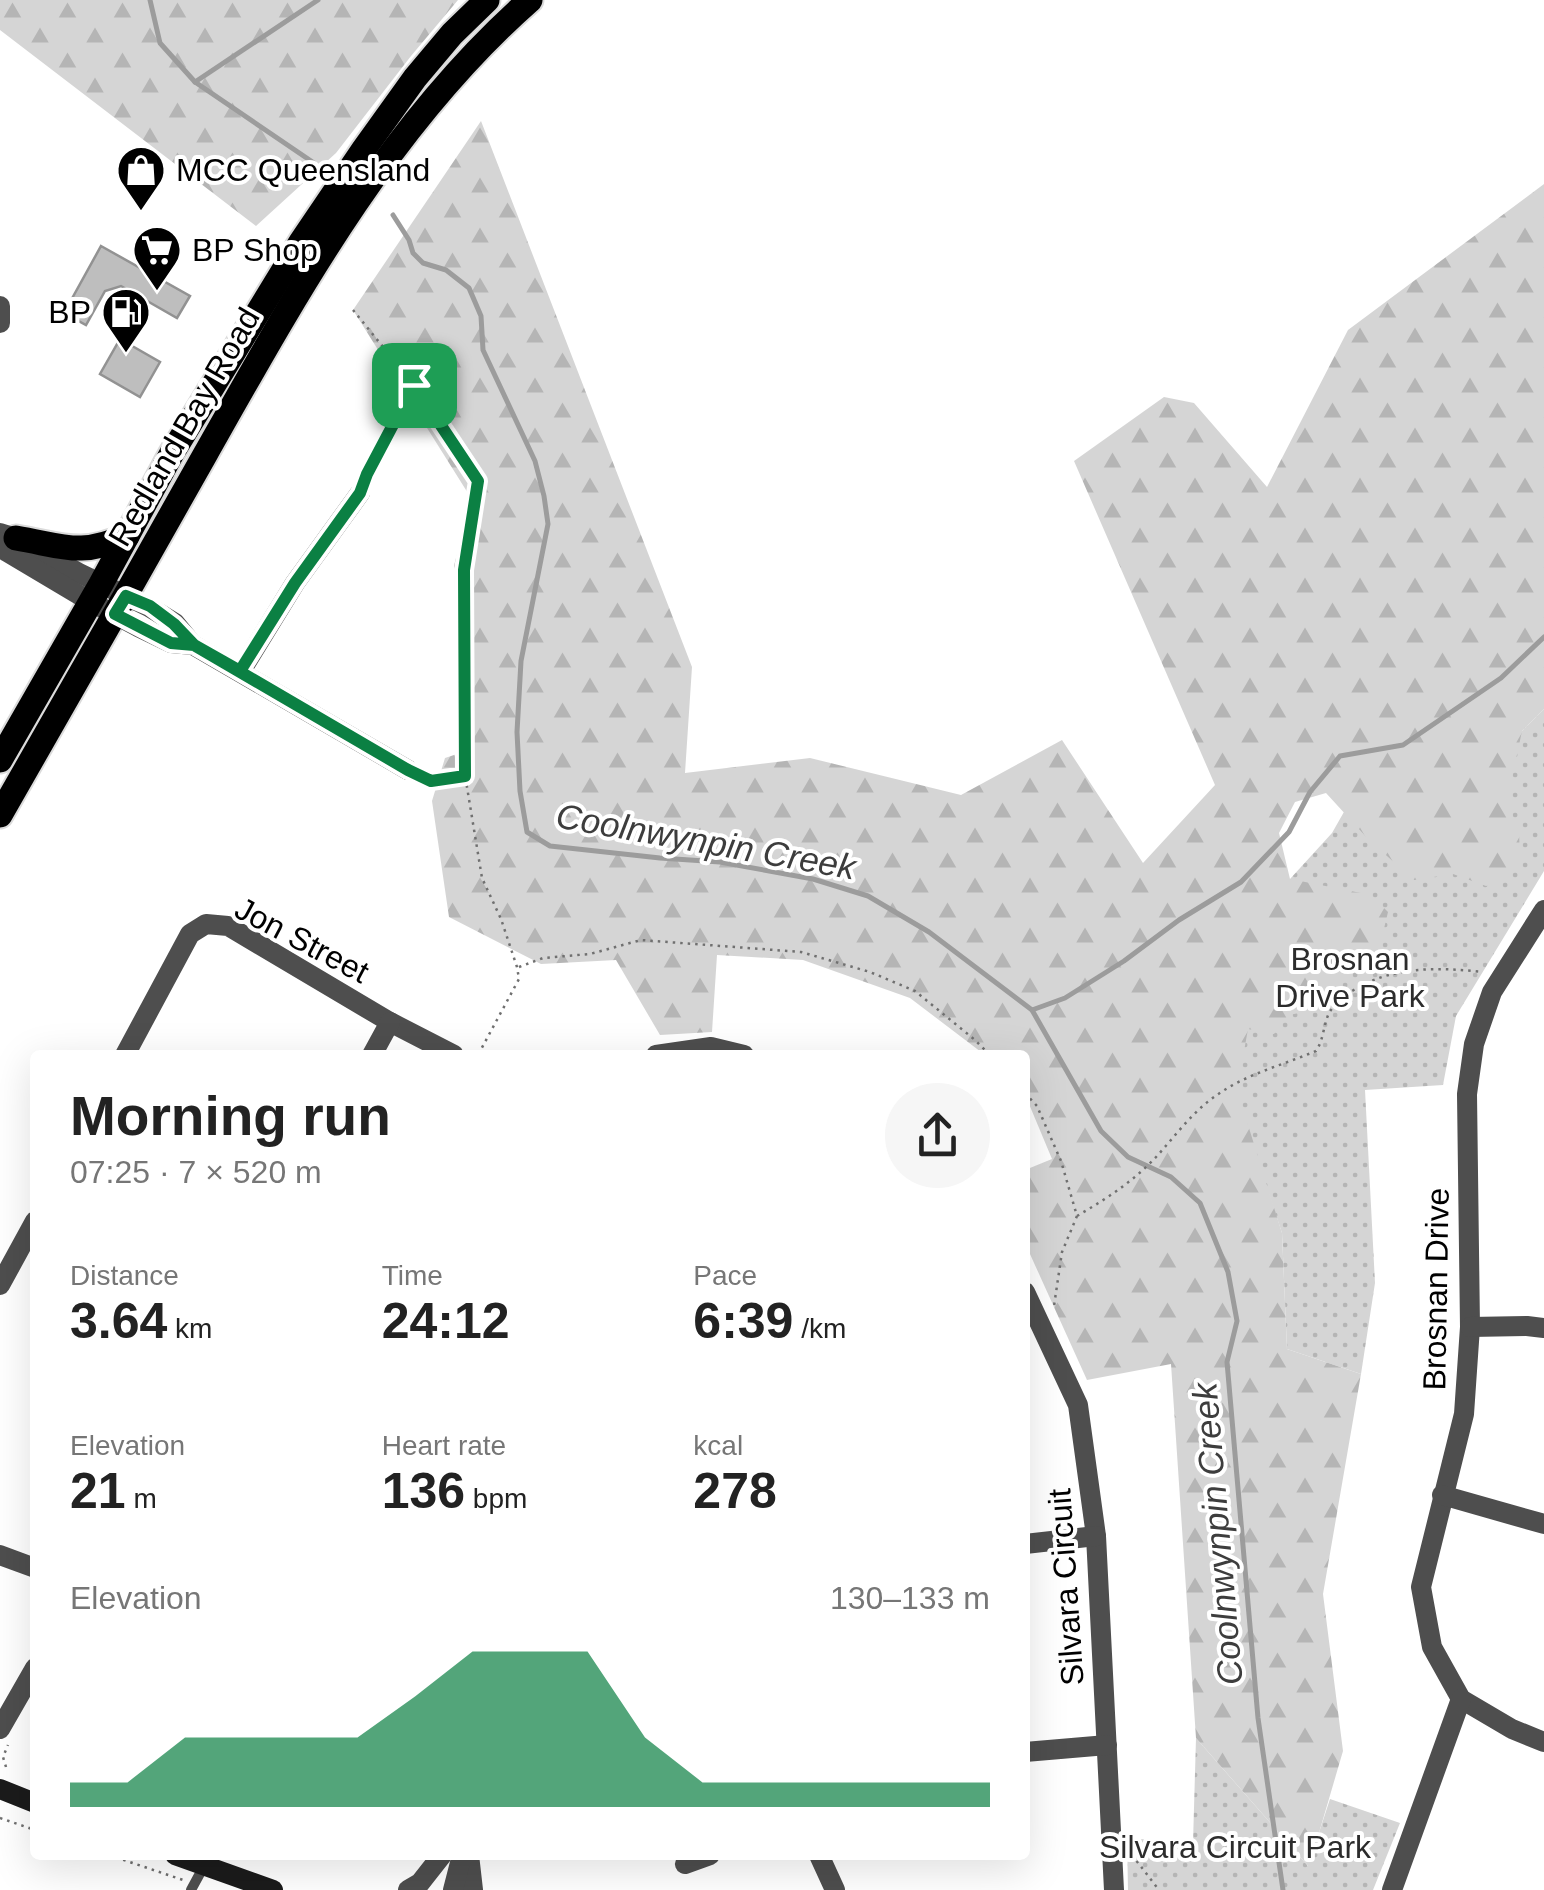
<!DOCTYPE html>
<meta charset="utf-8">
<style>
:root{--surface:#fff;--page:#f6f6f6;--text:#222;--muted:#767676;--accent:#0b8043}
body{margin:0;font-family:Arial,sans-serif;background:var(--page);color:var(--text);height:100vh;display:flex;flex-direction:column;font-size:38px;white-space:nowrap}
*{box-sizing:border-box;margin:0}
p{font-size:32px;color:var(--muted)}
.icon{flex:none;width:55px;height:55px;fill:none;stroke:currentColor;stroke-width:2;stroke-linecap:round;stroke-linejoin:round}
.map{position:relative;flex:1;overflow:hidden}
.panel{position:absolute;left:30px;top:1050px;width:1000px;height:810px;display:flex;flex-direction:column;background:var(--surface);border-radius:10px;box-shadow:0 10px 40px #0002}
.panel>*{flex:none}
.pin{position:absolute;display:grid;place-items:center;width:85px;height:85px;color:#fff;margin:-42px;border-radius:20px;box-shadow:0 5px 15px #0006}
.round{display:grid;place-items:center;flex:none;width:105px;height:105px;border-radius:52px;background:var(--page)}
.headline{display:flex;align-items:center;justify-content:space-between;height:170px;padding:0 40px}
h1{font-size:55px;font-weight:700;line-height:75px}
.figures{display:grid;grid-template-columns:repeat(3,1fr);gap:15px;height:170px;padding:10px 40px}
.figures div{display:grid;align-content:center}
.figures b{font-size:50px;font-weight:700}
.figures small{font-size:28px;font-weight:400}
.figures p{font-size:28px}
.chart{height:280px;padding:20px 40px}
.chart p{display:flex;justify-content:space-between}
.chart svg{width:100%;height:180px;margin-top:10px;fill:var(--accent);opacity:.7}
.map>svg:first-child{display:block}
.green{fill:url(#green-dots)}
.forest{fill:url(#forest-firs)}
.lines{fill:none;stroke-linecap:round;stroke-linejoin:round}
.stream{stroke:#9c9c9c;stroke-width:5}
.building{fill:#bebebe;stroke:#929292;stroke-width:2.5}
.primary-casing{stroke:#dbdbdb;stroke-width:29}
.path{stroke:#707070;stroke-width:2.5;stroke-dasharray:2.5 5;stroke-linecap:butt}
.lane{stroke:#4e4e4e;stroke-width:10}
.street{stroke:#4e4e4e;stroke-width:20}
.secondary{stroke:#1b1b1b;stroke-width:20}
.primary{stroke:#000;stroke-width:25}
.route-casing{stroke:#fff;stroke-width:20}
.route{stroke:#0b8043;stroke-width:12}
.labels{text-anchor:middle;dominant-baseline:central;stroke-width:8;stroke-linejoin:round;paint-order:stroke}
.poi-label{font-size:32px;fill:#000;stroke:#fff;text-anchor:start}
.street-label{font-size:32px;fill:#000;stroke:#fff}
.park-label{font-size:32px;fill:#2c2c2c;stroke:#fff}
.water-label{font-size:35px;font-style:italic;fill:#3d3d3d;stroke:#fff}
</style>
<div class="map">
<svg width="1544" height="1890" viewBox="0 0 1544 1890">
<defs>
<pattern id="green-dots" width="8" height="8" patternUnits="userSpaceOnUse" patternTransform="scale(2.5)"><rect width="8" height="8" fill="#d5d5d5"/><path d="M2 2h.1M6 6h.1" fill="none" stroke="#b5b5b5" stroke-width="1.8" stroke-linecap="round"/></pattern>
<pattern id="forest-firs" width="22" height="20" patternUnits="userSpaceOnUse" patternTransform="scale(2.5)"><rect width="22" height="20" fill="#d5d5d5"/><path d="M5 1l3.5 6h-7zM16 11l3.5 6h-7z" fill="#b5b5b5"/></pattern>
</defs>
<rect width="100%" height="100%" fill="#fff"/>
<g class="green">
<path d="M 1544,709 L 1544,871 L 1456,1016 L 1443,1085 L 1365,1090 L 1375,1283 L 1361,1374 L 1287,1349 L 1282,1233 L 1189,955 L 1290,879 L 1332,833 L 1361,782 L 1522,731 Z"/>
<path d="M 1196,1738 L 1308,1866 L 1330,1799 L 1400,1823 L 1373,1890 L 1128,1890 L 1127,1838 L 1193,1843 Z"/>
</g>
<g class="forest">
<path d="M 0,0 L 458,0 L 411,56 L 336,153 L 256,226 L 0,30 Z"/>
<path d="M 481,121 L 692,667 L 685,773 L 810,758 L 961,795 L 1062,740 L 1143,863 L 1215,785 L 1074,461 L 1164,397 L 1194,403 L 1267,487 L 1348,330 L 1544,184 L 1544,709 L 1522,731 L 1507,801 L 1519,832 L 1520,859 L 1506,881 L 1486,886 L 1453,874 L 1414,880 L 1369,840 L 1326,793 L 1295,802 L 1279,833 L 1290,879 L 1371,895 L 1388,912 L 1381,941 L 1356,966 L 1324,1008 L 1289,1015 L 1274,1034 L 1248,1029 L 1237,1090 L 1282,1233 L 1287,1349 L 1361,1374 L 1323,1594 L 1343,1751 L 1309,1867 L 1196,1738 L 1171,1364 L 1087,1380 L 1025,1243 L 1025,1170 L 1052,1159 L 1029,1104 L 1025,1100 L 1025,1055 L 985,1055 L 910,998 L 803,960 L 717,955 L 712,1032 L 660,1035 L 616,960 L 541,964 L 449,917 L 432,801 L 445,758 L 460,753 L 454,566 L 471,498 L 353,310 Z"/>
</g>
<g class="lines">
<g class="stream">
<path d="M 150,0 L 160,43 L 195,82 L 314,163"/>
<path d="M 195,82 L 318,0"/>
<path d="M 393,215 L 409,240 L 413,253 L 423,263 L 446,270 L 469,288 L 481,316 L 483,350 L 535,461 L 544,496 L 548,524 L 521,661 L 517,732 L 520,791 L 527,832 L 550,846 L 660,858 L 720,862 L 813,879 L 868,896 L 929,932 L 1032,1010 L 1101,1131 L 1128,1157 L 1171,1177 L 1200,1203 L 1228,1272 L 1237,1321 L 1227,1362 L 1258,1718 L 1283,1890"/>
<path d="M 1032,1010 L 1065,998 L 1124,961 L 1179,920 L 1241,882 L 1289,832 L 1310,792 L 1340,756 L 1403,745 L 1501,678 L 1544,637"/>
</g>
</g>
<g class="building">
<path d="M 101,246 L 190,296 L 177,318 L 121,286 L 105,291 L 86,325 L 64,313 Z"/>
<path d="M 120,339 L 160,362 L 140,397 L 100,374 Z"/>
</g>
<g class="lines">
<g class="primary-casing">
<g id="primary">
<path d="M 16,538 C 64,546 80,557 127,536"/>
<path d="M 0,760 L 101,584 L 172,453 L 301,242 L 364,149 L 415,78 L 452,34 L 487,0"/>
<path d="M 0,815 C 69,695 138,574 206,453 C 297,292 389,124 530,0"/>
</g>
</g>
<g class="path">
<path d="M 353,310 L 414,385 L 478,481 L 464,570 L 465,775 L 482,878 L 501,919 L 517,967 L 519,979 L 478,1055"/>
<path d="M 366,477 L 413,387"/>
<path d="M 427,779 L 431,781 L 463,776"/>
<path d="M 519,967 L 543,958 L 590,954 L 641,940 L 801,952 L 870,972 L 915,991 L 975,1040 L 990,1055"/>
<path d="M 1025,1093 L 1037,1106 L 1061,1161 L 1077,1216 L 1062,1252 L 1054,1306"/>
<path d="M 1077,1216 C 1106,1199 1134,1181 1157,1156 C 1176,1135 1193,1111 1217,1095 C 1246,1074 1283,1065 1316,1051 C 1324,1039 1323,1026 1329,1013 C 1334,1004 1343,997 1352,991 C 1392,966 1436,967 1483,972"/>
<path d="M 6,1767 L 3,1757 L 8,1745"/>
<path d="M 0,1818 L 35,1830"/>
<path d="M 109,1855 L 183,1880"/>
<path d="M 1132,1855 L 1159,1890"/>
</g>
<path class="lane" d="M 191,1890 L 204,1866"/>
<g class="street">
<path d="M 0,306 L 0,323"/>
<path d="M 0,533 L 16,538 L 79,573 L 149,607 L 175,623 L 193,645 L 408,770"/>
<path d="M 0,542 L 7,552 L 91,602 L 138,627 L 171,643 L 193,645"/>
<path d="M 241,671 L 295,583 L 360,493"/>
<path d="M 1544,910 L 1492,992 L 1474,1044 L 1467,1094 L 1470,1327 L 1464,1414 L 1421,1587 L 1432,1647 L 1461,1699 L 1512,1729 L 1544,1742"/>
<path d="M 125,1055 L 190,934 L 206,924 L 228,926 L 390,1022 L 454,1055"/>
<path d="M 372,1055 L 390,1022"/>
<path d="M 656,1055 L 711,1047 L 744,1055"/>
<path d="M 0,1285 L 35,1221"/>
<path d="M 1025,1292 L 1078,1405 L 1096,1536 L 1114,1890"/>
<path d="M 1470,1327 L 1527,1326 L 1544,1328"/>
<path d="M 1442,1495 L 1544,1524"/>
<path d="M 1025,1544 L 1096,1536"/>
<path d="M 0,1555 L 35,1568"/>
<path d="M 0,1729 L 35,1668"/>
<path d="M 1025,1752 L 1107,1745"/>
<path d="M 469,1855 L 473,1890"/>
<path d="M 819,1855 L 835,1890"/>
<path d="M 685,1864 L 710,1855"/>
<path d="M 408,1890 L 420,1883 L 442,1855"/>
<path d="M 453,1890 L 462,1855"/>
<path d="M 1392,1890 L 1461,1699"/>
</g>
<g class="secondary">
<path d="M 0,1789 L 35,1803"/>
<path d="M 175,1855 L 273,1890"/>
</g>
<use href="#primary" class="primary"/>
</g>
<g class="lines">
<g class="route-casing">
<path id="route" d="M 414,385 L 367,474 L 360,493 L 295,583 L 240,671 L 194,645 L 174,624 L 150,606 L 126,596 L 115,614 L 171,643 L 194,645 L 408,770 L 431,781 L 465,776 L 464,570 L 478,481 L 414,385"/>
</g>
<use href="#route" class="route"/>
</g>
<defs>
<g id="shop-pin" transform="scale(2.5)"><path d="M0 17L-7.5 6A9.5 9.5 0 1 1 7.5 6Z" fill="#000" stroke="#fff"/><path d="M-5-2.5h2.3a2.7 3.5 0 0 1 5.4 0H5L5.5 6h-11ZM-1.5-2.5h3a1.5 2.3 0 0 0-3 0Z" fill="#fff"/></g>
<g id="supermarket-pin" transform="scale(2.5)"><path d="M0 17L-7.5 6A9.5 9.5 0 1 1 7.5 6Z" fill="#000" stroke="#fff"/><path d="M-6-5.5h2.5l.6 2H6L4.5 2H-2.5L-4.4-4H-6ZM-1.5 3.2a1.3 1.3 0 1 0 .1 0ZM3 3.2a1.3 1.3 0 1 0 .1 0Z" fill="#fff"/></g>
<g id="fuel-pin" transform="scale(2.5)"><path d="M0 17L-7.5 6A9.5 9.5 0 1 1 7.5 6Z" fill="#000" stroke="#fff"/><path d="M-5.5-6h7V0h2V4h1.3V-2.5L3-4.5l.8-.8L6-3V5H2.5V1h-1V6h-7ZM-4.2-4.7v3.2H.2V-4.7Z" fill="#fff"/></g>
</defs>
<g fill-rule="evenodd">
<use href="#shop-pin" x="141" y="170"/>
<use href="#supermarket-pin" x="157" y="250"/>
<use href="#fuel-pin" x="126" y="312"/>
</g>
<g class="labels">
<g class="poi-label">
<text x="176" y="170">MCC Queensland</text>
<text x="192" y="250">BP Shop</text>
<text x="91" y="312" text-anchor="end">BP</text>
</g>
<g class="street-label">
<text transform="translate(184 427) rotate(-60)">Redland Bay Road</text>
<text transform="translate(302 940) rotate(28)">Jon Street</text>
<text transform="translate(1436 1289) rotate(-89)">Brosnan Drive</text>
<text transform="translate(1066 1587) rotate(-94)">Silvara Circuit</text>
</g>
<g class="park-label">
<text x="1350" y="959">Brosnan<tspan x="1350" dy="37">Drive Park</tspan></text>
<text x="1235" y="1847">Silvara Circuit Park</text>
</g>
<g class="water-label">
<text transform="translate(706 841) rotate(10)">Coolnwynpin Creek</text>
<text transform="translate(1217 1534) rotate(-95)">Coolnwynpin Creek</text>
</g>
</g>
</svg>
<div class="pin" style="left:414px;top:385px;background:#1e9e55"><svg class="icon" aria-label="arrive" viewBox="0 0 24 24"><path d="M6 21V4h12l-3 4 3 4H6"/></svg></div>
<section class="panel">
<div class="headline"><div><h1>Morning run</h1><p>07:25 · 7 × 520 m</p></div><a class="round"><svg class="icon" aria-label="share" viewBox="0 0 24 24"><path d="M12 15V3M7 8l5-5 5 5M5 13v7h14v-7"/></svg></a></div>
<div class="figures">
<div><p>Distance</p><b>3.64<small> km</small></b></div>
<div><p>Time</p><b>24:12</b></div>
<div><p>Pace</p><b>6:39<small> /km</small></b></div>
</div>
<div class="figures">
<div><p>Elevation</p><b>21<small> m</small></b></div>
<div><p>Heart rate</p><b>136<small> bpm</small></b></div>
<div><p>kcal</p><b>278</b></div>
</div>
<div class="chart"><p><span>Elevation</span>130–133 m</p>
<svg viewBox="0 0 160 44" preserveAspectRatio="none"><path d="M0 44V38L10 38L20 27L30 27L40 27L50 27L60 17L70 6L80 6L90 6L100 27L110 38L120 38L130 38L140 38L150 38L160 38V44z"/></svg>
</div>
</section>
</div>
